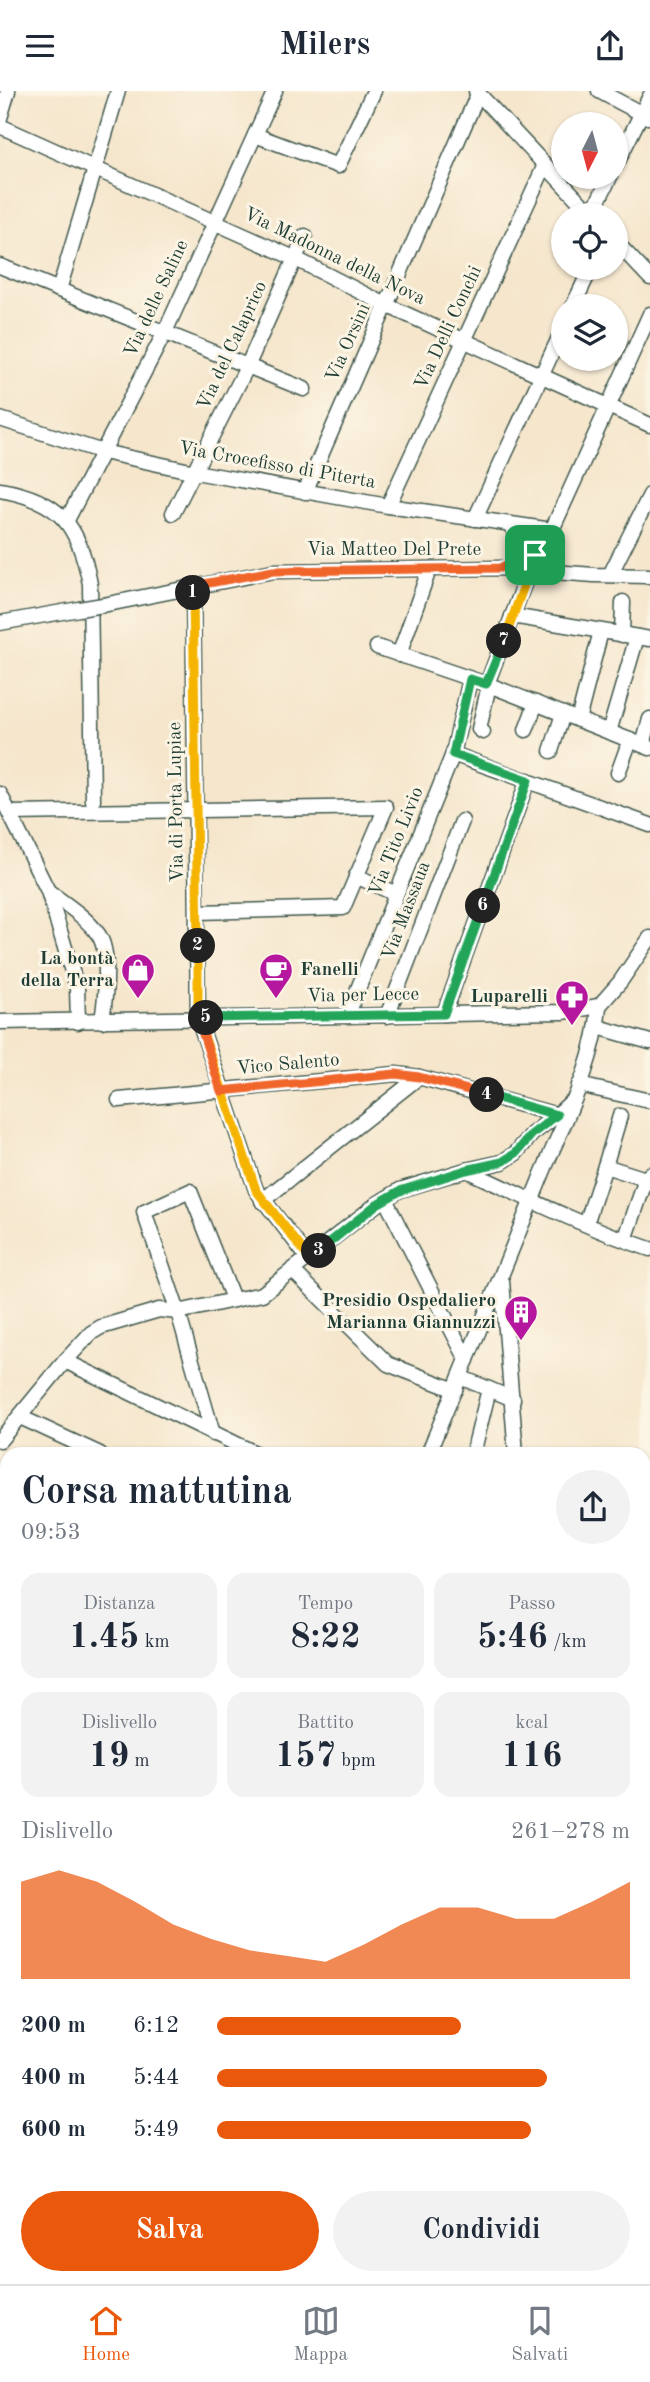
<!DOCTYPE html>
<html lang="it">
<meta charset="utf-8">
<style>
:root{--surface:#fff;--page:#f2f2f3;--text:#1f2937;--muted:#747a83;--line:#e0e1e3;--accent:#ea580c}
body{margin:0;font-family:"Old Standard TT",serif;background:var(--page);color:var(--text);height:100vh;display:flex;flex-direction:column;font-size:26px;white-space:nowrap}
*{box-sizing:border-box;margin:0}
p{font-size:23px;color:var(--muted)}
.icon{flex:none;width:38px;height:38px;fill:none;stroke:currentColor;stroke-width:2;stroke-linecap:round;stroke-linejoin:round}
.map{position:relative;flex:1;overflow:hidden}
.drawer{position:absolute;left:0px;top:1356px;width:651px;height:838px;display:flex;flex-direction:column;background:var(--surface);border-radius:21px 21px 0 0;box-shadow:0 2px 5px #0004}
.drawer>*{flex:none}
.needle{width:46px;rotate:186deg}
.tools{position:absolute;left:551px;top:21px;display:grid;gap:14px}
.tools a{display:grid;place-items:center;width:77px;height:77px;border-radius:50%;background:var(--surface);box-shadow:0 2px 5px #0004;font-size:35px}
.pin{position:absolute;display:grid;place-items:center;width:60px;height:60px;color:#fff;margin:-30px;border-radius:14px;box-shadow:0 4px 10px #0006}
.km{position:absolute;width:35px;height:35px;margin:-18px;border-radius:50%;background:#222;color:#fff;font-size:19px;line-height:35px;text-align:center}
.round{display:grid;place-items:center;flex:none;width:74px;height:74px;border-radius:37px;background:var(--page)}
.head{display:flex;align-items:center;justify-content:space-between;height:119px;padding:0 21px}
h1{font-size:38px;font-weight:800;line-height:52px}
.metrics{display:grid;grid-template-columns:repeat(3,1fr);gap:10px;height:119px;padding:7px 21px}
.metrics div{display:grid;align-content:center;border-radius:18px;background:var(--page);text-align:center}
.metrics b{font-size:35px;font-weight:800}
.metrics small{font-size:19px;font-weight:400}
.metrics p{font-size:19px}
.chart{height:196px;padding:14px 21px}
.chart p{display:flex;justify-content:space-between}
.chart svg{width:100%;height:126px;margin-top:7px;fill:var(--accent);opacity:.7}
.button{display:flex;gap:14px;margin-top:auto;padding:14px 21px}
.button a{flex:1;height:80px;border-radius:42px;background:var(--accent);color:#fff;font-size:28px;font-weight:800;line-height:80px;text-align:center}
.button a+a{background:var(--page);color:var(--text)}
ul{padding:0 21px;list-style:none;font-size:23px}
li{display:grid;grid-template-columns:112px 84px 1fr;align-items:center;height:52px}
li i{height:18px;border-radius:9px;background:var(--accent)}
header{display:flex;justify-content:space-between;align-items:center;height:91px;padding:0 21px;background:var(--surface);font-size:32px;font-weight:800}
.tab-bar{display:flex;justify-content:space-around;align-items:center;height:98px;border-top:2px solid var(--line);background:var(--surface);font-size:19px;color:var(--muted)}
.tab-bar a{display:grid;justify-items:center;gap:4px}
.tab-bar .selected{color:var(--accent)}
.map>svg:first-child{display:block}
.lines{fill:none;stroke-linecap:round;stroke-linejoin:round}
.minor-casing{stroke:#3f564b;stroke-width:17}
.major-casing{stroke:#3f564b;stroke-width:20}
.minor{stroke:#fff;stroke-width:14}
.major{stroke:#f6be87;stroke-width:18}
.rail-casing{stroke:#1f3d34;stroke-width:6}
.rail{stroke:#fcf5e5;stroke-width:3.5;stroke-dasharray:10;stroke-linecap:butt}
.minor-bridge-casing{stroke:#3f564b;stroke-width:17;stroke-linecap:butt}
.minor-bridge{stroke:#fff;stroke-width:14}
.split-1-casing{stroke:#fff;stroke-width:14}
.split-2-casing{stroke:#fff;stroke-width:14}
.split-3-casing{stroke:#fff;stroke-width:14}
.split-4-casing{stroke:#fff;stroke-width:14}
.split-5-casing{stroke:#fff;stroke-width:14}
.split-6-casing{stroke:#fff;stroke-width:14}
.split-7-casing{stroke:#fff;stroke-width:14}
.split-8-casing{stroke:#fff;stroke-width:14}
.split-1{stroke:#f0652b;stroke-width:9}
.split-2{stroke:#f5b400;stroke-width:9}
.split-3{stroke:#f5b400;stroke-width:9}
.split-4{stroke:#22a559;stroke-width:9}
.split-5{stroke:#f0652b;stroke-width:9}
.split-6{stroke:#22a559;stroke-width:9}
.split-7{stroke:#22a559;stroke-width:9}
.split-8{stroke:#f5b400;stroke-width:9}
.labels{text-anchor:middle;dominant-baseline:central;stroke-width:6;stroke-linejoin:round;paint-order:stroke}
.street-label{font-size:19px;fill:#1f3d34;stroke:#fcf5e5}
.poi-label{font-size:19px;font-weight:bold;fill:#1f3d34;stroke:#fcf5e5;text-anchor:end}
</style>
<header><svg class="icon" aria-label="menu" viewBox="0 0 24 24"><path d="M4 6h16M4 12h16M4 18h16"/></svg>Milers<svg class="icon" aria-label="share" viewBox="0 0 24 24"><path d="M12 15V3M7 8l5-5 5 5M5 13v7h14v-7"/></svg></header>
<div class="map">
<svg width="650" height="2193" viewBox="0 0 650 2193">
<rect width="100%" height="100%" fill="#fcf5e5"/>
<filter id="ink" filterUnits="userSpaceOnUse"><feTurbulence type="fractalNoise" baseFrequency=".0143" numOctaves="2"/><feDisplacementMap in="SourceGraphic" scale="14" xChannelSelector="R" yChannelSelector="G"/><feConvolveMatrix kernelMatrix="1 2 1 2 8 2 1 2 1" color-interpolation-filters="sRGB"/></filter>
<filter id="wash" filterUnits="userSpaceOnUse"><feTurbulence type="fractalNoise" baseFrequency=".00686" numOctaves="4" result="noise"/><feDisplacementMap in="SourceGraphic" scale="28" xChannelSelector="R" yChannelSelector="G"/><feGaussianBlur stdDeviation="1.57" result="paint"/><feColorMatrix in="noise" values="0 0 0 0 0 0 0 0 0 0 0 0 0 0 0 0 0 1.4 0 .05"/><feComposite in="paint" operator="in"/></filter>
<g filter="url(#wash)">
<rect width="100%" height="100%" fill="#f5e6cc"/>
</g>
<g filter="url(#ink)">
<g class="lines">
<g class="minor-casing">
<g id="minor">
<path d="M 476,0 L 592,124"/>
<path d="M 599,0 L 648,26"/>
<path d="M 0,27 L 8,0"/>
<path d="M 0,35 L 294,167 L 386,214 L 650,334"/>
<path d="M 255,44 L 338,75 L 374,0"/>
<path d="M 616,74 L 650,5"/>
<path d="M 591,124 L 610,86"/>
<path d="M 616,151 L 650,187"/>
<path d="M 0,175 L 304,298"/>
<path d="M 59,199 L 118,0"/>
<path d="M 573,215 L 591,177"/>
<path d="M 0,328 L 103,361 L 195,381 L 388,415 L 552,439"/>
<path d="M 0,399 C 61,409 79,435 90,493 L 93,710"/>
<path d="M 305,401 L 478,3"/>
<path d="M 388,415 L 545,74"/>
<path d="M 173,422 L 247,276 L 305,145"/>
<path d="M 475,428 L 564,236"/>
<path d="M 67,429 L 165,241 L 275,0"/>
<path d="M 510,434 L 526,457 L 535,464"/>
<path d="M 610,484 L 650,404"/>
<path d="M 193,495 L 198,927 L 256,1099 L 308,1167"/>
<path d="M 103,514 L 273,480 L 500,477 L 594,484 L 650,485"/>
<path d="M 512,525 L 650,548"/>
<path d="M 0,532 L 79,518"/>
<path d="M 622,544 L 623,511"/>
<path d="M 377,556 L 489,594 L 650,657"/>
<path d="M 399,564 L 429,479"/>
<path d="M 487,593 L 535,464 L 552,439 L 650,223"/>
<path d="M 578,629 L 600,544"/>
<path d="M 526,639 L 536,612"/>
<path d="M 483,641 L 479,638 L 489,594"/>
<path d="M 609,641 L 637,546"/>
<path d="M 643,654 L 650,628"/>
<path d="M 551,660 L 563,623"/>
<path d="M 453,663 L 650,734"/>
<path d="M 618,682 L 630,649"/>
<path d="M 0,703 L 48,800 L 77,897 L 78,931"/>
<path d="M 11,722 L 386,716 L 343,817 L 198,821"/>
<path d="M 356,785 L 396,803"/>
<path d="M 48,800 C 65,813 85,825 98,843 C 111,860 105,910 102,930"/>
<path d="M 599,915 L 620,891 L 650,847"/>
<path d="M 444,923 L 528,689"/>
<path d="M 347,925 L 453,663 L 470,588"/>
<path d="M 387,925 L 462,730"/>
<path d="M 0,931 L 563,921 L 599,915"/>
<path d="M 598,936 L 650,951"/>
<path d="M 579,994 L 650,1010"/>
<path d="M 119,1009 L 396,983 L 419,986 L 557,1024"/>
<path d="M 605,1075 L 620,1025"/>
<path d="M 466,1079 C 526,1107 587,1137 650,1158"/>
<path d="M 385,1108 L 467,1269"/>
<path d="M 262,1110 L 419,986"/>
<path d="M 586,1133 L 605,1075 L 646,1088"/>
<path d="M 625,1149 L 646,1088 L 650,1083"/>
<path d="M 292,1179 L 388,1273 L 455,1299"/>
<path d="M 502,1190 L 516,1363"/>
<path d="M 65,1270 L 257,1363"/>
<path d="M 460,1286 L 513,1308"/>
<path d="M 20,1326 L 100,1363"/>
<path d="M 213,1343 L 178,1221 L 144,1121 L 190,1100 L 233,1208"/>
<path d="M 0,1349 L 65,1270 L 91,1242 L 101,1236 L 159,1219 L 178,1221 L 262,1203 L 377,1113 L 400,1099 L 466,1079 L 502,1071 L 516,1062 L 532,1043 L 557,1024 L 574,1008"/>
<path d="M 428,1363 C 467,1269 505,1176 543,1081 C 565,1028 595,973 599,915"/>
<path d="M 473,1363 L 489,1298"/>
<path d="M 0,1405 L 7,1409"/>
<path d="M 644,1558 L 650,1491"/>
<path d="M 0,1587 L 7,1554"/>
<path d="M 0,1599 L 7,1600"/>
<path d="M 644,1626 L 650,1627"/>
<path d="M 644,1718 L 650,1721"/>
<path d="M 0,1784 L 7,1787"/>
<path d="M 0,1875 L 7,1876"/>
<path d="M 644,2177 L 650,2183"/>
<path d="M 542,2188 L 544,2193"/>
<path d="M 147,2193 L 148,2188"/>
</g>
</g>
<g class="major-casing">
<g id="major">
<path d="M 644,2070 L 650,2064"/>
<path d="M 528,2193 L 533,2188"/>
</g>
</g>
<use href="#minor" class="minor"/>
<use href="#major" class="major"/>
<g class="rail-casing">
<g id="rail">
<path d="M 0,1389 L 7,1392"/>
<path d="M 644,1688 L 650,1690"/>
</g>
</g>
<use href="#rail" class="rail"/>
<g class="minor-bridge-casing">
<path id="minor-bridge" d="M 79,518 L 103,514"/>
</g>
<use href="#minor-bridge" class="minor-bridge"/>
</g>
</g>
<g class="lines" filter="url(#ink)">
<g class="split-1-casing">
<path id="split-1" d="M 193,502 L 193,495 L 273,480 L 500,477 L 523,466 L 535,464"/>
</g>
<g class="split-2-casing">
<path id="split-2" d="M 193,502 L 198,855"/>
</g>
<g class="split-3-casing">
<path id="split-3" d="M 198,855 L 198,927 L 256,1099 L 309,1167 L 319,1160"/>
</g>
<g class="split-4-casing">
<path id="split-4" d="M 319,1160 L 377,1113 L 400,1100 L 466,1079 L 502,1071 L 516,1062 L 532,1043 L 557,1024 L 487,1004"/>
</g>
<g class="split-5-casing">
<path id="split-5" d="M 206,927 L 198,927 L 221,1000 L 396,983 L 419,986 L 487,1004"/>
</g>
<g class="split-6-casing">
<path id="split-6" d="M 206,927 L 444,923 L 483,815"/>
</g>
<g class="split-7-casing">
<path id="split-7" d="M 483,815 L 528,689 L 453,663 L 470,588 L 486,593 L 504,550"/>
</g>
<g class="split-8-casing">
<path id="split-8" d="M 504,550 L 535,464"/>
</g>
<use href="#split-1" class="split-1"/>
<use href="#split-2" class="split-2"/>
<use href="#split-3" class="split-3"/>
<use href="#split-4" class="split-4"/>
<use href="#split-5" class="split-5"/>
<use href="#split-6" class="split-6"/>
<use href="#split-7" class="split-7"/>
<use href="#split-8" class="split-8"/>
</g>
<defs>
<g id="shop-pin" transform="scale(1.75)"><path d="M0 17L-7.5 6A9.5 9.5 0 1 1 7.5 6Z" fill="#b5179e" stroke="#fcf5e5"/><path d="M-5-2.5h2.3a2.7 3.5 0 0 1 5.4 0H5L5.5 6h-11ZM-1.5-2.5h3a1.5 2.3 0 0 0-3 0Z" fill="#fff"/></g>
<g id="cafe-pin" transform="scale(1.75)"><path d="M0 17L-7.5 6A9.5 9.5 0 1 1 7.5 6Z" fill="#b5179e" stroke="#fcf5e5"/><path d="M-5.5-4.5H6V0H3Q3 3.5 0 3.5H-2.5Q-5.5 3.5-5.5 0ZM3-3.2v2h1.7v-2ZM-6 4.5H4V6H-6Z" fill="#fff"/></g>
<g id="pharmacy-pin" transform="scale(1.75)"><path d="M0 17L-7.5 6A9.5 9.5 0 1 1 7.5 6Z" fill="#b5179e" stroke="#fcf5e5"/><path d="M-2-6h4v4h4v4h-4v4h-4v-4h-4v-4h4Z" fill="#fff"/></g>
<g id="building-pin" transform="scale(1.75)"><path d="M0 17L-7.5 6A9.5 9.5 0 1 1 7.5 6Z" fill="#b5179e" stroke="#fcf5e5"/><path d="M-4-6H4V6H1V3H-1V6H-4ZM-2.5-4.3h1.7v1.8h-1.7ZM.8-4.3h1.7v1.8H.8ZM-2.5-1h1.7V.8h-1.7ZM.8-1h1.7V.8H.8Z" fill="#fff"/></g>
</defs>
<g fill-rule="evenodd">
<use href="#shop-pin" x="138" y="879"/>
<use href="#cafe-pin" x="276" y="879"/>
<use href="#pharmacy-pin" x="572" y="906"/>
<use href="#building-pin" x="521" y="1221"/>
</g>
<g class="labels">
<g class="street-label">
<text transform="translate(334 166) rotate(26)">Via Madonna della Nova</text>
<text transform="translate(157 208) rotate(-65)">Via delle Saline</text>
<text transform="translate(449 237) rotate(-65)">Via Delli Conchi</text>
<text transform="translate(349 252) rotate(-66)">Via Orsini</text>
<text transform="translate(233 255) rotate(-65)">Via del Calaprico</text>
<text transform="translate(277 375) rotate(10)">Via Crocefisso di Piterta</text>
<text x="394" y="459">Via Matteo Del Prete</text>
<text transform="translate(177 711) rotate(-91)">Via di Porta Lupiae</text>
<text transform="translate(397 751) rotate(-68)">Via Tito Livio</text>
<text transform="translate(407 820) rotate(-69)">Via Massaua</text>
<text transform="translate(363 905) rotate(-1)">Via per Lecce</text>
<text transform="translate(288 974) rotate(-5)">Vico Salento</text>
</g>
<g class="poi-label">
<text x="114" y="868">La bontà<tspan x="114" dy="22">della Terra</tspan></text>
<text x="300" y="879" text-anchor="start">Fanelli</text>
<text x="548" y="906">Luparelli</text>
<text x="496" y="1210">Presidio Ospedaliero<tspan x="496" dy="22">Marianna Giannuzzi</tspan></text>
</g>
</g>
</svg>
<div class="tools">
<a><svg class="needle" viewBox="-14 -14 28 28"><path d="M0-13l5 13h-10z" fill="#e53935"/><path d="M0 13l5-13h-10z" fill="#747a83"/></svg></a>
<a><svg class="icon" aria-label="locate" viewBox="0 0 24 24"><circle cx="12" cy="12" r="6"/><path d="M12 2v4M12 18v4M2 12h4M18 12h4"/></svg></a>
<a><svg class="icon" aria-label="layers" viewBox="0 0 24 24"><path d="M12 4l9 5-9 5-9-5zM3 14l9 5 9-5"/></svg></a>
</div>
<div class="pin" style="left:535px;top:464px;background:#1e9e55"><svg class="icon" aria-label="arrive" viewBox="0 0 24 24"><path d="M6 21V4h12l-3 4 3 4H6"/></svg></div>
<b class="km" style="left:193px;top:502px">1</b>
<b class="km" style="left:198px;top:855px">2</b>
<b class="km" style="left:319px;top:1160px">3</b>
<b class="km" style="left:487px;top:1004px">4</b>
<b class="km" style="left:206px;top:927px">5</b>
<b class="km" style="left:483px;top:815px">6</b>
<b class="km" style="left:504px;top:550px">7</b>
<section class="drawer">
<div class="head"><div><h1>Corsa mattutina</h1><p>09:53</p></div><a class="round"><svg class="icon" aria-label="share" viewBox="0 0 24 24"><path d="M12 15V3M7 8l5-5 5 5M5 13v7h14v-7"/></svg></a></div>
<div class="metrics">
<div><p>Distanza</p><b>1.45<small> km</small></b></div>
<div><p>Tempo</p><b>8:22</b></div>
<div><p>Passo</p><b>5:46<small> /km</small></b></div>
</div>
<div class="metrics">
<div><p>Dislivello</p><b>19<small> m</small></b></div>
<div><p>Battito</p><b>157<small> bpm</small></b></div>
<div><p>kcal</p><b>116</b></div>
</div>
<div class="chart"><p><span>Dislivello</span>261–278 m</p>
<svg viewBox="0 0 160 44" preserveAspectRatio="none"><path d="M0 44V10L10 6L20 10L30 17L40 25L50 30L60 34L70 36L80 38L90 32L100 25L110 19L120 19L130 23L140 23L150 17L160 10V44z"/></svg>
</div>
<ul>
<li><b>200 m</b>6:12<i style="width:59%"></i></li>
<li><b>400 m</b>5:44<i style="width:80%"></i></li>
<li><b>600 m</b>5:49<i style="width:76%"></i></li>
</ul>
<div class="button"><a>Salva</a><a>Condividi</a></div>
</section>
</div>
<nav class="tab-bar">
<a class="selected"><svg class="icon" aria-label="home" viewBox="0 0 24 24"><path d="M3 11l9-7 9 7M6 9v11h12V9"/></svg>Home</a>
<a><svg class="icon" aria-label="map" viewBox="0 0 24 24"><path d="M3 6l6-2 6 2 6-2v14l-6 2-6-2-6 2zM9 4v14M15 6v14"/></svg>Mappa</a>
<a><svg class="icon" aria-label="saved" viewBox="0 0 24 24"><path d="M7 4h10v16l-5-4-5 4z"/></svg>Salvati</a>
</nav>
